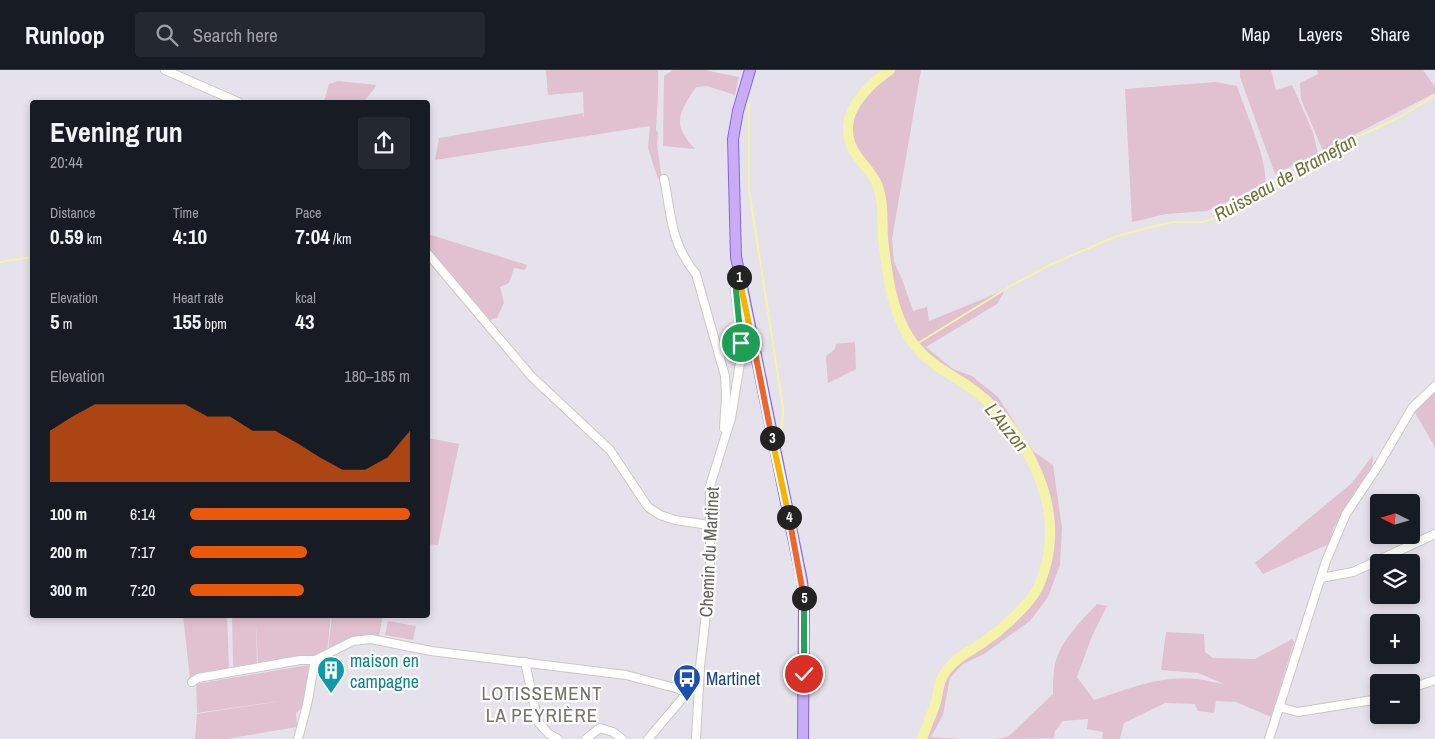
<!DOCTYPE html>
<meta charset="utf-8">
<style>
:root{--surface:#171b24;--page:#242831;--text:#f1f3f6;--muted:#9ea1a6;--line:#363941;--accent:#ea580c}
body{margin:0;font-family:"Archivo Narrow",sans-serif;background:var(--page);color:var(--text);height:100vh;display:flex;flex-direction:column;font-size:19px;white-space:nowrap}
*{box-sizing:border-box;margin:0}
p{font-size:16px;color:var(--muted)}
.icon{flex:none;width:28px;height:28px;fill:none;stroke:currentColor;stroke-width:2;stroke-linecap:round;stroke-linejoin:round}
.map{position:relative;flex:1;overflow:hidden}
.details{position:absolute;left:30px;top:30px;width:400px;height:518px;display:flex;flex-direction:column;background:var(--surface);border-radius:5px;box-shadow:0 2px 8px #0003}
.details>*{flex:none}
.needle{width:32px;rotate:275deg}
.tools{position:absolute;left:1370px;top:424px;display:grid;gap:10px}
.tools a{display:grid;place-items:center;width:50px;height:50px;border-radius:5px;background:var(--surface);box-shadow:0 2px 8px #0003;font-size:25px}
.pin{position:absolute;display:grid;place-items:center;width:42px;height:42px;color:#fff;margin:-21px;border:2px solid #fff;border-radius:50%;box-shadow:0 1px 5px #0007}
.km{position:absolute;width:25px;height:25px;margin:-12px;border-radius:50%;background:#222;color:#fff;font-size:14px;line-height:25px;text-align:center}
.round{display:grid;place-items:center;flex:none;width:52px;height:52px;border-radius:5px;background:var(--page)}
.overview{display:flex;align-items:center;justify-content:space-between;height:85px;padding:0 20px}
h1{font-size:28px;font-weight:700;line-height:38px}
.metrics{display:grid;grid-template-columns:repeat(3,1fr);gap:8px;height:85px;padding:5px 20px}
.metrics div{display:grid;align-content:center}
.metrics b{font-size:21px;font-weight:700}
.metrics small{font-size:14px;font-weight:400}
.metrics p{font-size:14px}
.chart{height:140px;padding:10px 20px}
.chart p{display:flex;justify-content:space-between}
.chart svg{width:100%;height:90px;margin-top:5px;fill:var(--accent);opacity:.7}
ul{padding:0 20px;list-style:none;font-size:16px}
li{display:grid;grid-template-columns:80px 60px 1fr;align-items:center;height:38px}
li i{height:12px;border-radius:6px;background:var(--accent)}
header{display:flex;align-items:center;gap:30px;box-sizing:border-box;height:70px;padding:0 25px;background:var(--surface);border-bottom:1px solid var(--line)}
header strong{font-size:24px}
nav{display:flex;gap:28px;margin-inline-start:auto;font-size:18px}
.search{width:350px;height:45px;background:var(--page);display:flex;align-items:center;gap:12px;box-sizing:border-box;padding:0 18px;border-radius:5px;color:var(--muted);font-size:19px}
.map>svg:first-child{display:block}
.green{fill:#e1c1d0}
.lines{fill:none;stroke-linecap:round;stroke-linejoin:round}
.stream{stroke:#f5f3a9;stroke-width:2}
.river{stroke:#f5f3a9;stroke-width:10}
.minor-casing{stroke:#c8c9c4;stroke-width:10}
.major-casing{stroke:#8566e1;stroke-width:12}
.minor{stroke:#fff;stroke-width:8}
.major{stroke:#c8adf6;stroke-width:10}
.split-1-casing{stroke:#fff;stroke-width:10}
.split-2-casing{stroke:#fff;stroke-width:10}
.split-3-casing{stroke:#fff;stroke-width:10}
.split-4-casing{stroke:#fff;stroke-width:10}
.split-5-casing{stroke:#fff;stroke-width:10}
.split-6-casing{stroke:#fff;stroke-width:10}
.split-1{stroke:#22a559;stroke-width:6}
.split-2{stroke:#f5b400;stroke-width:6}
.split-3{stroke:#f0652b;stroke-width:6}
.split-4{stroke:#f5b400;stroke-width:6}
.split-5{stroke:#f0652b;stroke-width:6}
.split-6{stroke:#22a559;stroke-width:6}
.labels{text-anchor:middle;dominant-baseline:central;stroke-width:4.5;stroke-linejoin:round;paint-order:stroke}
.street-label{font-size:18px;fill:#61615a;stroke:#fff}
.culture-label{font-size:18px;fill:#0d838f;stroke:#fff;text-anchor:start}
.transit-label{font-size:18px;fill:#164399;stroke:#fff;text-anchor:start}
.water-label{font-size:19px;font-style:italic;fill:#707336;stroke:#fff}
.neighbourhood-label{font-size:19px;letter-spacing:1px;fill:#73736c;stroke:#fff}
</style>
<header>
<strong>Runloop</strong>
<div class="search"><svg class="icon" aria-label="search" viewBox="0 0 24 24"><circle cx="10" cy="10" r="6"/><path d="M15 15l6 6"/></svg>Search here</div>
<nav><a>Map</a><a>Layers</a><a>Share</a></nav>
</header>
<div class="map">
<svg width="1435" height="669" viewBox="0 0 1435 669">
<rect width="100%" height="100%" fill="#e5e2eb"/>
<g class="green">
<path d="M 546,0 L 658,0 C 659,19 657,40 656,60 L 658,63 L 657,74 L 662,109 L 658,109 L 648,78 L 650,56 L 435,90 L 439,68 L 583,43 L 584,49 L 583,22 L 548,25 Z"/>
<path d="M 673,0 L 704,0 L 739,7 L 735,25 L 707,16 L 696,17 C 678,44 672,54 695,79 L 663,76 L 664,6 Z"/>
<path d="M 893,0 L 921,0 L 892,169 L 894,192 L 902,209 L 913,241 L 927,237 L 929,251 L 1005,220 L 997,234 L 926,277 L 953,299 L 972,306 L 998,327 L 1033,381 L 1053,395 L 1062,458 L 1060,495 L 1048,527 L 1030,551 L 984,584 L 963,594 L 950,608 L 943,645 L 931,667 L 961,669 L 925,669 L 944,608 L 959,590 L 985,574 L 1039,521 L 1052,478 L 1050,430 L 1033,386 L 995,334 L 942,298 L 919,277 L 905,254 L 894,225 L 885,168 L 884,138 L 878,113 L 856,82 L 851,55 L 861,29 L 882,7 Z"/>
<path d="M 1240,0 L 1271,0 L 1276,20 L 1292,15 L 1313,62 L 1319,88 L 1308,88 L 1275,104 L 1240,7 Z"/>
<path d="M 1317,0 L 1423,0 L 1435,17 L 1435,23 L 1323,81 L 1301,29 L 1300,13 L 1318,4 Z"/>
<path d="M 338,11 L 376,15 C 373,23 367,25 364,32 L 324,32 L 329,14 Z"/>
<path d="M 1216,12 L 1237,16 C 1244,38 1269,93 1265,114 L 1207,141 L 1166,144 L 1132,152 L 1125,19 Z"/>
<path d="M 428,164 L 527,195 L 525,200 L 514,198 L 509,213 L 500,217 L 504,233 L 497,248 L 489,250 L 428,180 Z"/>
<path d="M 855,272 L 856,299 L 828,313 L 826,286 L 835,279 L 836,274 Z"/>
<path d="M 1435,320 L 1435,377 L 1414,341 Z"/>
<path d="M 428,368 L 459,374 L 438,475 L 428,474 Z"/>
<path d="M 1373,385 L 1372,397 L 1334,457 L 1329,474 L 1263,504 L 1255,493 L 1352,413 Z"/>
<path d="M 1097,534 L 1107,536 L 1092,566 L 1077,607 L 1094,630 C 1128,619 1161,605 1197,609 C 1206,610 1215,613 1224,614 L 1198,603 L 1161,600 L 1166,562 L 1204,564 L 1205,582 L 1213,588 L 1255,589 L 1292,569 L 1294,572 L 1271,647 L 1236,632 L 1216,631 L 1214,643 L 1198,641 L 1195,634 L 1165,633 L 1124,653 L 1120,669 L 1102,669 L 1103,662 L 1087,659 L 1088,649 L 1063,651 L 1055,661 L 1054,668 L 997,669 L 1009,666 L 1053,624 C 1053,616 1053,608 1054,600 C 1057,574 1080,552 1097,534 Z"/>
<path d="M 183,545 L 227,545 L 229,600 L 190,609 Z"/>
<path d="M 232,545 L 331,545 L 327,583 L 258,595 L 256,553 L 257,596 L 236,598 L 233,596 Z"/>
<path d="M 332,545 L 383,545 L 379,567 C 356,565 347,570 328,582 Z"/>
<path d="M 388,551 L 416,556 L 413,570 L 385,565 Z"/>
<path d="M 308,595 L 311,599 L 304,636 L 296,643 L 297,657 L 227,669 L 195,669 L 197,644 L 281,631 L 197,643 L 196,614 Z"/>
</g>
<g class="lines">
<g class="stream">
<path d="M 747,25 L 749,43 L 749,120 L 783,338 L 781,382"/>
<path d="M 0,192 L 32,187"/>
<path d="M 915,275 L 1014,214 L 1054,193 L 1117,166 L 1151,157 L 1173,152 L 1204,152 L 1215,148 L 1248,128 L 1266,122 L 1322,89 L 1321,84 L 1400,47 L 1435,25"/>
</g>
<path class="river" d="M 890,0 C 873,11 849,34 848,56 C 847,84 865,91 876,112 C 884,129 882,150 883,168 C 887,205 892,249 917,278 C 933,297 956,307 975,321 C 1020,355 1057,421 1049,479 C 1048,490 1042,511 1036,521 C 1024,540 1000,561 981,574 C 967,583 950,591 942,608 C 938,615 938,626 935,635 C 931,646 926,658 922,669"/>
<g class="minor-casing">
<g id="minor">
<path d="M 165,0 L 238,32"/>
<path d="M 664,109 C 672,147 670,172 696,204 L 725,306 L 726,327 L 724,358"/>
<path d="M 428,184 L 531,306 L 610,380 L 648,437 L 660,445 L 675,450 L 709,455"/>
<path d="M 1321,508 L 1353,502 L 1435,464"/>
<path d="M 525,592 L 538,652 L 549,664 L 558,669"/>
<path d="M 192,612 L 198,608 L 300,590 L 315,590 L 353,571 L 371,569 L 431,581 L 626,605 L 679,619 L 686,624"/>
<path d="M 1411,618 L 1435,610"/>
<path d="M 1279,637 L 1298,642 L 1379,629"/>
<path d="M 298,669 L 307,635 L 315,590"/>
<path d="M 586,669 L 600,658 L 613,662 L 622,669"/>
<path d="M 648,669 L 686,624 L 693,620 L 699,619"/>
<path d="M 696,669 L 700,597 L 710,508 L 710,416 L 731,348 L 740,293 L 741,273 L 735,220 L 737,204"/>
<path d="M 1269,669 L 1326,491 L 1346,444 L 1378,396 L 1412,338 L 1435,316"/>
</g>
</g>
<g class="major-casing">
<path id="major" d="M 750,0 L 738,41 L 733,69 L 736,187 L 802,511 L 804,531 L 803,669"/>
</g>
<use href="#minor" class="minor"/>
<use href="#major" class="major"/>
</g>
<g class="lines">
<g class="split-1-casing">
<path id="split-1" d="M 739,207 L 738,200 L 736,220 L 741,273"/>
</g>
<g class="split-2-casing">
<path id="split-2" d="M 739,207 L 756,287"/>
</g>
<g class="split-3-casing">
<path id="split-3" d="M 756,287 L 772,368"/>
</g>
<g class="split-4-casing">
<path id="split-4" d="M 772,368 L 789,447"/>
</g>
<g class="split-5-casing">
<path id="split-5" d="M 789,447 L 804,528"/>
</g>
<g class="split-6-casing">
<path id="split-6" d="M 804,528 L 804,604"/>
</g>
<use href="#split-1" class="split-1"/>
<use href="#split-2" class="split-2"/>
<use href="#split-3" class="split-3"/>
<use href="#split-4" class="split-4"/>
<use href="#split-5" class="split-5"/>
<use href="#split-6" class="split-6"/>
</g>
<defs>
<g id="building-pin" transform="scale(1.4375)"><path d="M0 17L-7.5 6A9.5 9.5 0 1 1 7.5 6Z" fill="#0f9aa8" stroke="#fff"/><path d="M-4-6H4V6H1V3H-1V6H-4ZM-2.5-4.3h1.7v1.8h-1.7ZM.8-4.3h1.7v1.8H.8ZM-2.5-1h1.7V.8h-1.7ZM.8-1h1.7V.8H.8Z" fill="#fff"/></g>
<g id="bus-pin" transform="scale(1.4375)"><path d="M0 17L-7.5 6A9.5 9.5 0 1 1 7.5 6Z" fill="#1a4fb4" stroke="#fff"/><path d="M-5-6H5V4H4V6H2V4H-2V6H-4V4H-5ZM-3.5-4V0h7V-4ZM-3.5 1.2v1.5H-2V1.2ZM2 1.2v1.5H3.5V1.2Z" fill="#fff"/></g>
</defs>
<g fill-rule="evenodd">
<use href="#building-pin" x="331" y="600"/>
<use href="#bus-pin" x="687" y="608"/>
</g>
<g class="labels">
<g class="street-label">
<text transform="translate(709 482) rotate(-87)">Chemin du Martinet</text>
</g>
<g class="culture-label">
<text x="350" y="590">maison en<tspan x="350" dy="21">campagne</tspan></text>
</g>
<g class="transit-label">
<text x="706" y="608">Martinet</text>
</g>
<g class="water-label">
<text transform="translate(1285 107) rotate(-29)">Ruisseau de Bramefan</text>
<text transform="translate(1007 357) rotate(51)">L'Auzon</text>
</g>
<g class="neighbourhood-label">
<text x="542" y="623">LOTISSEMENT<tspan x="542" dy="22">LA PEYRIÈRE</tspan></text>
</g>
</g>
</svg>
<div class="tools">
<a><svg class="needle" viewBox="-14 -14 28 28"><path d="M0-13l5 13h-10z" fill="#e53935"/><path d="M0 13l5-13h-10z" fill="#9ea1a6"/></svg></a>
<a><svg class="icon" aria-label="layers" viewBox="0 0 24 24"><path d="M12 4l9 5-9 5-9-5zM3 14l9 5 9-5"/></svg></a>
<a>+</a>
<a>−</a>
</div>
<div class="pin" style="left:741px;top:273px;background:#1e9e55"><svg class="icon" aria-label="arrive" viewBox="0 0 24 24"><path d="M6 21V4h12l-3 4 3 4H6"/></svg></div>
<div class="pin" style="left:804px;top:604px;background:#d93025"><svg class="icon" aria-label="check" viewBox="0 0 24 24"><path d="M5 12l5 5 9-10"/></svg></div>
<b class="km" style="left:739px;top:207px">1</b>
<b class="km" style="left:772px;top:368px">3</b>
<b class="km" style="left:789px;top:447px">4</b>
<b class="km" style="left:804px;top:528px">5</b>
<section class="details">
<div class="overview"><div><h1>Evening run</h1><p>20:44</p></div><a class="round"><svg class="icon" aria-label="share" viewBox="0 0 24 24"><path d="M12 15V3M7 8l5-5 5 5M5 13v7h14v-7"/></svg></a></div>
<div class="metrics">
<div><p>Distance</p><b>0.59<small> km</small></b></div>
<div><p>Time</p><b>4:10</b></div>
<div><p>Pace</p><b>7:04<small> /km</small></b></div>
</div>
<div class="metrics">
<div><p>Elevation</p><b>5<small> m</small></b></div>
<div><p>Heart rate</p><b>155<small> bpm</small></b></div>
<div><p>kcal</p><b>43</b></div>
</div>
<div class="chart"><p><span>Elevation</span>180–185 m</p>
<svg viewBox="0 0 160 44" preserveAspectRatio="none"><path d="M0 44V19L10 12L20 6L30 6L40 6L50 6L60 6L70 12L80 12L90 19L100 19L110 25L120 32L130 38L140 38L150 32L160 19V44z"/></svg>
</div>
<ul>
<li><b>100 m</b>6:14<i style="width:100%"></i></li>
<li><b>200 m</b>7:17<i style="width:53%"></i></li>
<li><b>300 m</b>7:20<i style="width:52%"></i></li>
</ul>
</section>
</div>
